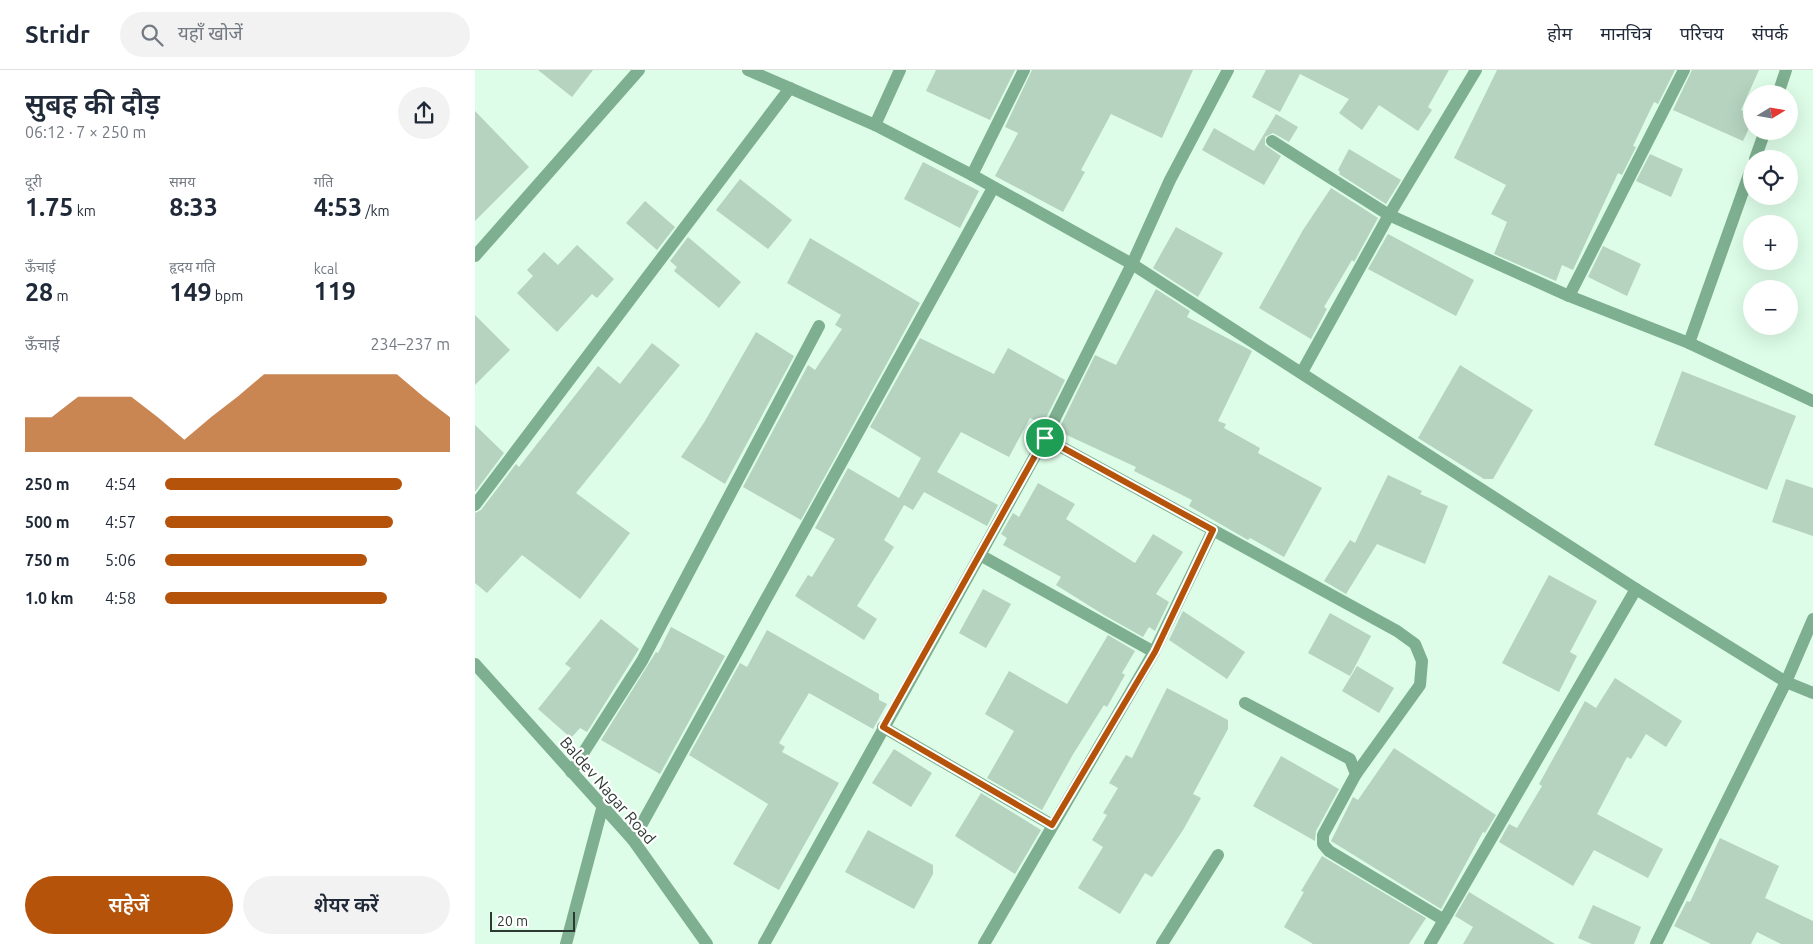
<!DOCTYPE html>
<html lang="hi">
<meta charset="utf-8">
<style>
:root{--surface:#fff;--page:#f2f2f3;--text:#1f2937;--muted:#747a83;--line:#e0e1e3;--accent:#b45309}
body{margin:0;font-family:Ubuntu,"Noto Sans Devanagari",sans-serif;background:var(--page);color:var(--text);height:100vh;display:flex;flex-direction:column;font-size:19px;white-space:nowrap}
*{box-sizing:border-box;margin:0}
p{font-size:16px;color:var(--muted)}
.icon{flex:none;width:28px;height:28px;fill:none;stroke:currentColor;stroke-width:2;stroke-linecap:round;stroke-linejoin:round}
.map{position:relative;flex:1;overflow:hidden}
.panel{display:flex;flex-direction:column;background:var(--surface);width:475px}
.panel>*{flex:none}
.needle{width:32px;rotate:79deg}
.tools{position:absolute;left:1268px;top:15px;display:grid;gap:10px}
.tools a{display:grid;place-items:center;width:55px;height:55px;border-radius:50%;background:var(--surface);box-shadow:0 5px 20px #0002;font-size:25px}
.scale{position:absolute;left:15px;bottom:12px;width:85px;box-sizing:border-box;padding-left:5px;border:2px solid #2c3931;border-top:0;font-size:14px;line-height:18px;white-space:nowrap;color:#2c3931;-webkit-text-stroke:4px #fff;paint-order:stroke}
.pin{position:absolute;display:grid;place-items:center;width:42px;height:42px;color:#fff;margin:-21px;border:2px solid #fff;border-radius:50%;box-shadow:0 1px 5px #0007}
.round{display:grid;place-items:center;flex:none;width:52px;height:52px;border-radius:26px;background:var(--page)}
.overview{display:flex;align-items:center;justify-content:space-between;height:85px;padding:0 25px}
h1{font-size:28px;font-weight:600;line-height:38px}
.figures{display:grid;grid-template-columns:repeat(3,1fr);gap:8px;height:85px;padding:5px 25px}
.figures div{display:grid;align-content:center}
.figures b{font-size:25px;font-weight:600}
.figures small{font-size:14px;font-weight:400}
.figures p{font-size:14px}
.chart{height:140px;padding:10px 25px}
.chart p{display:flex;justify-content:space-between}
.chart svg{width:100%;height:90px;margin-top:5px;fill:var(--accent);opacity:.7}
.cta{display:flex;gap:10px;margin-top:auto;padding:10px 25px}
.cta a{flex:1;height:58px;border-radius:30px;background:var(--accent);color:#fff;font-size:20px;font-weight:600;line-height:58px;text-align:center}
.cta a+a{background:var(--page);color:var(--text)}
ul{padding:0 25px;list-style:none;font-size:16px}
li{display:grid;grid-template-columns:80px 60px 1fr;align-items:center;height:38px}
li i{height:12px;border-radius:6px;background:var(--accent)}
header{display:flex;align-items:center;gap:30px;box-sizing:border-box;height:70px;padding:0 25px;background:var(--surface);border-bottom:1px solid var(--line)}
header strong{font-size:24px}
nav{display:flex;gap:28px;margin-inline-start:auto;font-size:18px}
.search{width:350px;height:45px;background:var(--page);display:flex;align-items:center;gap:12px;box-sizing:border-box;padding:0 18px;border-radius:28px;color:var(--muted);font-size:19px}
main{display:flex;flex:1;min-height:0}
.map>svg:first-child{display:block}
.building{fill:#b5d3bf}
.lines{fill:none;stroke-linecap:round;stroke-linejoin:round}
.minor{stroke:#7daf90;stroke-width:12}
.route-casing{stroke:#fff;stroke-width:10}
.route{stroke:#b45309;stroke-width:6}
.labels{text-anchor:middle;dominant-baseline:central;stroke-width:4.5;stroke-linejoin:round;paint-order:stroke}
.street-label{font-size:16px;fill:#2c3931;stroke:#fff}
</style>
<header>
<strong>Stridr</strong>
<div class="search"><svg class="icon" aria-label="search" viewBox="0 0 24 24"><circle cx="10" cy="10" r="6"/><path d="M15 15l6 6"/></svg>यहाँ खोजें</div>
<nav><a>होम</a><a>मानचित्र</a><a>परिचय</a><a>संपर्क</a></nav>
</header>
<main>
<section class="panel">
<div class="overview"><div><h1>सुबह की दौड़</h1><p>06:12 · 7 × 250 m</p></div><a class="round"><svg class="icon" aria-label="share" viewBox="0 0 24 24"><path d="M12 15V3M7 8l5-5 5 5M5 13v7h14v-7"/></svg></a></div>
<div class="figures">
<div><p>दूरी</p><b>1.75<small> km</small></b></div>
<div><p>समय</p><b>8:33</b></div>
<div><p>गति</p><b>4:53<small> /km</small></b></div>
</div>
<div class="figures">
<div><p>ऊँचाई</p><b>28<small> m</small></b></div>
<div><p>हृदय गति</p><b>149<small> bpm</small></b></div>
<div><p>kcal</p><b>119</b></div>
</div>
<div class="chart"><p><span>ऊँचाई</span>234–237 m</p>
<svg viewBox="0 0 160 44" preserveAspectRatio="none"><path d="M0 44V27L10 27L20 17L30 17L40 17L50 27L60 38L70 27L80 17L90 6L100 6L110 6L120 6L130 6L140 6L150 17L160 27V44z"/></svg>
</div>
<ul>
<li><b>250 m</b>4:54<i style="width:83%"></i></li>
<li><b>500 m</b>4:57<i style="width:80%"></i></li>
<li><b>750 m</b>5:06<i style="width:71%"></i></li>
<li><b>1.0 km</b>4:58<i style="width:78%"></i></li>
</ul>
<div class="cta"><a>सहेजें</a><a>शेयर करें</a></div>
</section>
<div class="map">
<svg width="1338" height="874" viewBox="0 0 1338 874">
<rect width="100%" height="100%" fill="#ddfde8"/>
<g class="building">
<path d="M 63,0 L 118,0 L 97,27 Z"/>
<path d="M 461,0 L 540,0 L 515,50 L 451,21 Z"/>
<path d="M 557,0 L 718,0 L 687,68 L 636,44 L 606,100 L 610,102 L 588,142 L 520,106 L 543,63 L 530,57 Z"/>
<path d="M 791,0 L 974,0 L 953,37 L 957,40 L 943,61 L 904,35 L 887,60 L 864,43 L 874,29 L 825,4 L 805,42 L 777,27 Z"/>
<path d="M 1022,0 L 1200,0 L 1183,34 L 1179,32 L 1158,76 L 1161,77 L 1147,105 L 1143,103 L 1098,200 L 1087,195 L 1081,211 L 1019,184 L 1032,152 L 1016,144 L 1031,115 L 979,88 Z"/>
<path d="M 1217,0 L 1284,0 L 1266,40 L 1276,44 L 1276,54 L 1268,71 L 1198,40 Z"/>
<path d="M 0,41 L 54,97 L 0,151 Z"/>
<path d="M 801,44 L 823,57 L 814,72 L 798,63 L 790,67 L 790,75 L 806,86 L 789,115 L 727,80 L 739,58 L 779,81 Z"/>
<path d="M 874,79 L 926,110 L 911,134 L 864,104 L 865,102 L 863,100 Z"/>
<path d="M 1175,84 L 1208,99 L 1196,127 L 1161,111 Z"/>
<path d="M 448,92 L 504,121 L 485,158 L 429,129 Z"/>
<path d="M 265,109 L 317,150 L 293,179 L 241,140 Z"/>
<path d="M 856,118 L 903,148 L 879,192 L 877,190 L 849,237 L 852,239 L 836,269 L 784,238 L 828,160 Z"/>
<path d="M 170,131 L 200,157 L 182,180 L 151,153 Z"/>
<path d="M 701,157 L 748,183 L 723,227 L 678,198 Z"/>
<path d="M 913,164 L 999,210 L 981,246 L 893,199 Z"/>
<path d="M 213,167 L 266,212 L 244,238 L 199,201 L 202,197 L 195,191 Z"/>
<path d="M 335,168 L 445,233 L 326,450 L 268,417 L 333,295 L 340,300 L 367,259 L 360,255 L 366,245 L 312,213 Z"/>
<path d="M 102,175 L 139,209 L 122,228 L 117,224 L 82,262 L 42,223 L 58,206 L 52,200 L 69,182 L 83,195 Z"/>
<path d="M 1128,176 L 1166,194 L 1152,226 L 1113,207 Z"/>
<path d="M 681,219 L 715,241 L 712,247 L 777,281 L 743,351 L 751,354 L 749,358 L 785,378 L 783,383 L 847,418 L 809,487 L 775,468 L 773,470 L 714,436 L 717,430 L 659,401 L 661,397 L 583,361 L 620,285 L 641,295 Z"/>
<path d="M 0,245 L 35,280 L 0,315 Z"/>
<path d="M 281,262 L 319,286 L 250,414 L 206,387 L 230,351 Z"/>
<path d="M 445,268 L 519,304 L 533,278 L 590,310 L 568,354 L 555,348 L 534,387 L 486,362 L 462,402 L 523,435 L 512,456 L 449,422 L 438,440 L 429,435 L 409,470 L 419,477 L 382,536 L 402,549 L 389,570 L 320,526 L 333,505 L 337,507 L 360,469 L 340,458 L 373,398 L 424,428 L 446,388 L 395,357 Z"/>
<path d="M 177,273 L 205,295 L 101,423 L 155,463 L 105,529 L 47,485 L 12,523 L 0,513 L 0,443 L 6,440 L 41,394 L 44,397 L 123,296 L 145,314 Z"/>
<path d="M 985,295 L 1058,340 L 1018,409 L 1009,409 L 943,368 Z"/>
<path d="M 1207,301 L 1321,346 L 1292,420 L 1179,375 Z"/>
<path d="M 0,355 L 29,383 L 0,422 Z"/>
<path d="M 913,405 L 947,421 L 945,424 L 973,436 L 950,494 L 902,474 L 871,524 L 849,511 L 875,470 L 880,473 Z"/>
<path d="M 1311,409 L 1338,418 L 1338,466 L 1297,452 Z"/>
<path d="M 563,413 L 600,434 L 591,449 L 660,493 L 678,464 L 708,482 L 681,524 L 694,532 L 680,561 L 674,557 L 668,567 L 629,545 L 581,515 L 586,507 L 528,475 L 532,468 L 526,464 L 538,443 L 544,447 Z"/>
<path d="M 1074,505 L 1122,531 L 1095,582 L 1102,586 L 1084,622 L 1027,593 Z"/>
<path d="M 508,519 L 536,534 L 511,578 L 484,563 Z"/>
<path d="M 708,541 L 770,582 L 752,609 L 694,570 Z"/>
<path d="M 855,543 L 896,566 L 875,606 L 833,583 Z"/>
<path d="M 126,549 L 164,579 L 112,662 L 105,658 L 96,668 L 63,639 L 96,598 L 90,594 Z"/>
<path d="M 196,557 L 250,586 L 185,704 L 126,670 L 181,582 L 183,583 Z"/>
<path d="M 292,560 L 404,624 L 404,630 L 412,634 L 398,659 L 334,623 L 304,673 L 310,677 L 307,682 L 364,713 L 304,820 L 258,794 L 293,734 L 214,685 L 265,593 L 272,597 Z"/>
<path d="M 633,565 L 660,581 L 647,603 L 650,605 L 632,637 L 629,635 L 597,686 L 567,740 L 512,708 L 539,661 L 510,644 L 534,601 L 592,634 Z"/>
<path d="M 882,596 L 919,618 L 904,643 L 867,621 Z"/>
<path d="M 1140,608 L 1207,651 L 1191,677 L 1171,664 L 1156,689 L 1152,687 L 1122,744 L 1188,779 L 1173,808 L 1119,780 L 1098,816 L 1024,772 L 1034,754 L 1042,758 L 1067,716 L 1064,714 L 1110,631 L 1121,638 Z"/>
<path d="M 692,618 L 753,650 L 753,659 L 718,724 L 726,728 L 708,760 L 677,807 L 670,803 L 645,844 L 603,818 L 628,777 L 617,770 L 632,745 L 628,743 L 643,718 L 634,713 L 651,685 L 657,688 Z"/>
<path d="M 919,678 L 1021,745 L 1010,763 L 1008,762 L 966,839 L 856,771 L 878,727 L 883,730 Z"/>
<path d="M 419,679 L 457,703 L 436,737 L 397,713 Z"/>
<path d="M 806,686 L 864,719 L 841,761 L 840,771 L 778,736 Z"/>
<path d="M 506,723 L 566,760 L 540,804 L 480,766 Z"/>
<path d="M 393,760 L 458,795 L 458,804 L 439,839 L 370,802 Z"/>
<path d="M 1245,768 L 1304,796 L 1290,828 L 1338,851 L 1338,874 L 1306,874 L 1282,862 L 1276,874 L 1236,874 L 1199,856 L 1212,831 L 1215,832 Z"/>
<path d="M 847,786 L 951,848 L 934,874 L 838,874 L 809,857 L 829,822 L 826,821 Z"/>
<path d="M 994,822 L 1080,874 L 988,874 L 998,857 L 980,846 Z"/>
<path d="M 1118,835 L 1166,857 L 1159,874 L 1117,874 L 1103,868 Z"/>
</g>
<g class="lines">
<g class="minor">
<path d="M 273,0 L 400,55 L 497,105 L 657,194 L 1161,519 L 1311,612 L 1338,623"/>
<path d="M 1303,24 L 1311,0"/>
<path d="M 400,55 L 425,0"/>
<path d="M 797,71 L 914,145 L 1094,226 L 1214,273 L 1338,331"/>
<path d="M 1280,89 L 1290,61"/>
<path d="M 497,105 L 549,0"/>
<path d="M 0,186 L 164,0"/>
<path d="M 1094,226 L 1209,0"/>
<path d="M 1214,273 L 1276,99"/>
<path d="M 827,302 L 914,145 L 1001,0"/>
<path d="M 570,368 L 922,561 L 940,574 L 947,591 L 945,615 L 881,704"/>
<path d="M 0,435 L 315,18"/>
<path d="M 505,485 L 679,582 L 738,460"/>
<path d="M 0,594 L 158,770 L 232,874"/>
<path d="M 770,633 L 875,689 L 881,704 L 848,765 L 848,774 L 854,781 L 969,850"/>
<path d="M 408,657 L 577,755"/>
<path d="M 96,702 L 167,591 L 344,256"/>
<path d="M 158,770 L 518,118"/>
<path d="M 91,874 L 128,735"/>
<path d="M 289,874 L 570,368 L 657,194 L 695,110 L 753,0"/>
<path d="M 509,874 L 679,582"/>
<path d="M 687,874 L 743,785"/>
<path d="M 955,874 L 1161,519"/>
<path d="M 1181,874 L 1311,612 L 1338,549"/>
</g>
</g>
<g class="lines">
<g class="route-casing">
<path id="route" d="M 570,368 L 738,460 L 680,582 L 577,755 L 408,657 Z"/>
</g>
<use href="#route" class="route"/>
</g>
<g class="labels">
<g class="street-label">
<text transform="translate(133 720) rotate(49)">Baldev Nagar Road</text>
</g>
</g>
</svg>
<div class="tools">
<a><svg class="needle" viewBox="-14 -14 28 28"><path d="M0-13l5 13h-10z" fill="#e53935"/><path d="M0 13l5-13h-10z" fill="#747a83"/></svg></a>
<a><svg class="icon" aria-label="locate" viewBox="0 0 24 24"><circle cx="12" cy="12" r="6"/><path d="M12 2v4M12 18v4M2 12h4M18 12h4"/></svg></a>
<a>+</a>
<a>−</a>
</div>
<div class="scale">20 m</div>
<div class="pin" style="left:570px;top:368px;background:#1e9e55"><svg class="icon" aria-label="arrive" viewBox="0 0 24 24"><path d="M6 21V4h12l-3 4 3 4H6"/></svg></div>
</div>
</main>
